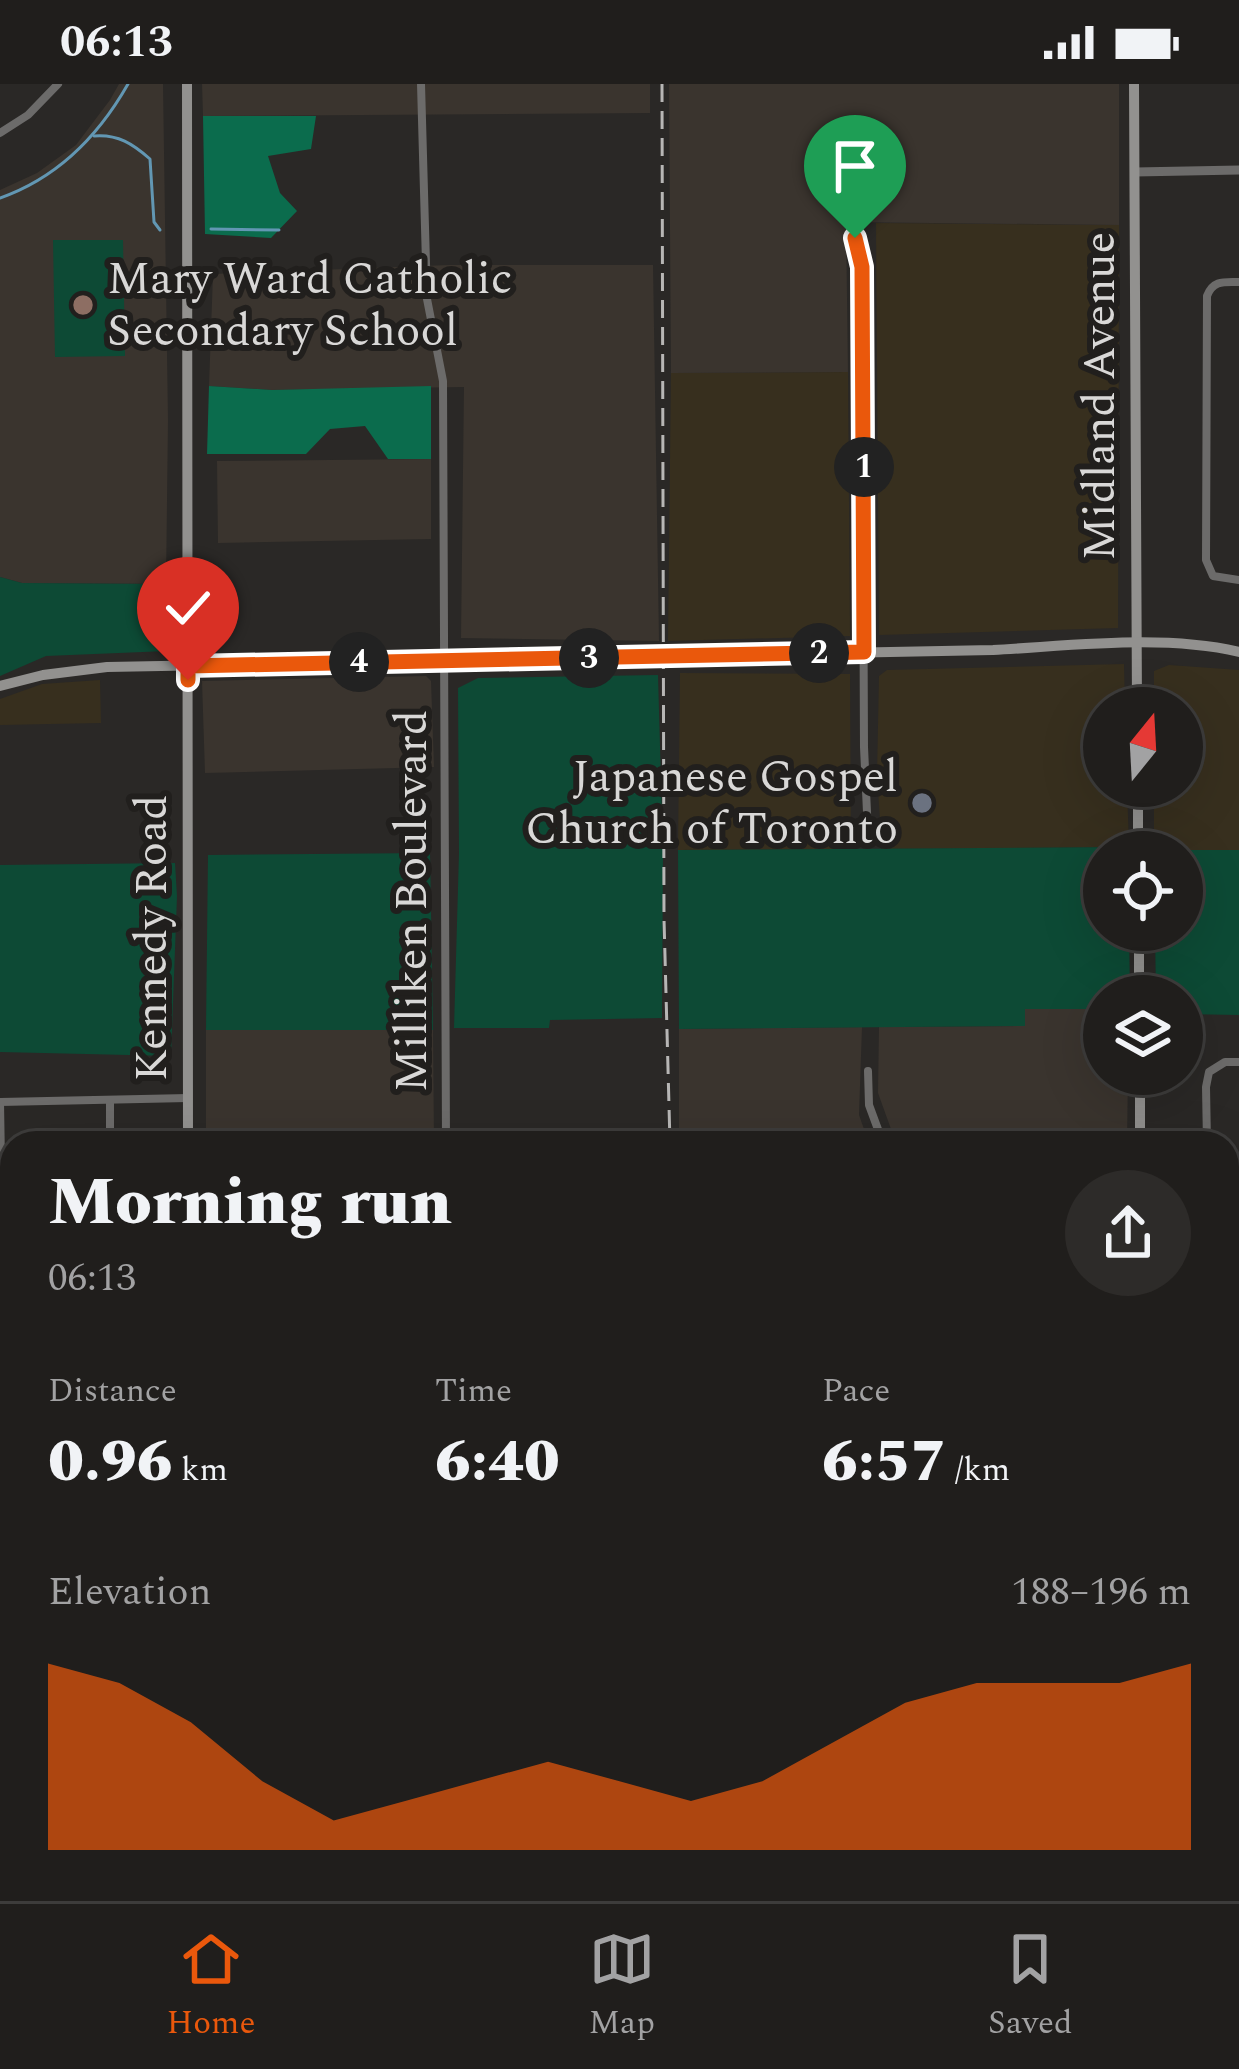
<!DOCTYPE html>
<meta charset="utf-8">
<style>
:root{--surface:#201e1c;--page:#2d2b29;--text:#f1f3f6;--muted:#a2a2a3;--line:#3d3c3b;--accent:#ea580c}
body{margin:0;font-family:Spectral,serif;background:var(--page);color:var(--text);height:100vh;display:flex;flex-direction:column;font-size:45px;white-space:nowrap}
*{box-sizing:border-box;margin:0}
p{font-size:39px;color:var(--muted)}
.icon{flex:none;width:66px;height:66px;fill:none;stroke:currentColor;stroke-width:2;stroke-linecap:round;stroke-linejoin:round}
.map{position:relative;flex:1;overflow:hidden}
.side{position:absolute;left:0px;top:1047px;width:1239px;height:771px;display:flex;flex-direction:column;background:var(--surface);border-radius:36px 36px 0 0;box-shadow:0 12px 48px #0002,0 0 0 3px var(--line)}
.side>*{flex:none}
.needle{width:78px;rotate:18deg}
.fabs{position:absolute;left:1083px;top:603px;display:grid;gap:24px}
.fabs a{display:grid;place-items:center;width:120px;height:120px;border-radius:50%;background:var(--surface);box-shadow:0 12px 48px #0002,0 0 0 3px var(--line);font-size:60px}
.pin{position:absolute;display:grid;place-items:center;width:102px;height:102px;color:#fff;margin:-123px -51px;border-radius:50% 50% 50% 0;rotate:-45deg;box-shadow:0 0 12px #0007}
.pin .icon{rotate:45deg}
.km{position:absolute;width:60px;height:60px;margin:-30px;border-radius:50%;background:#222;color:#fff;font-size:33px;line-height:60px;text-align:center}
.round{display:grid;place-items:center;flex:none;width:126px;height:126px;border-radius:63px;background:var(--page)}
.overview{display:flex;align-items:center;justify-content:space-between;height:204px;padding:0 48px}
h1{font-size:66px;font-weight:800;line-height:90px}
.metrics{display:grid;grid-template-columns:repeat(3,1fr);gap:18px;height:204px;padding:12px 48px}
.metrics div{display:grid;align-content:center}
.metrics b{font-size:60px;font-weight:800}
.metrics small{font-size:33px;font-weight:400}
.metrics p{font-size:33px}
.chart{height:336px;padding:24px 48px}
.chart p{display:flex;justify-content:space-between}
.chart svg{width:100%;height:216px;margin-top:12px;fill:var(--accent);opacity:.7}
.status{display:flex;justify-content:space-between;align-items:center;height:84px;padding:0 60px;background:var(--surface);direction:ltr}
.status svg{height:33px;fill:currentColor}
.dock{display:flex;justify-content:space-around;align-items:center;height:168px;border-top:3px solid var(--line);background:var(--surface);font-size:33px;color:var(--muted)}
.dock a{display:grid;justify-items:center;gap:6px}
.dock .current{color:var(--accent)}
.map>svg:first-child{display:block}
.commercial{fill:#372f1e}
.built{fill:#3a342e}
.green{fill:#0d4a35}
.forest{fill:#0b6c4d}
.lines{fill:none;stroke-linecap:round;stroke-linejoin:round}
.stream{stroke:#6297b3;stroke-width:3}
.minor{stroke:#6c6b6a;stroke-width:8}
.tertiary{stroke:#6c6b6a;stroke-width:9}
.secondary{stroke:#92918f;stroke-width:10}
.rail{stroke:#b7b6b5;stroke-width:3;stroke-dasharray:18 9;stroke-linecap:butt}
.route-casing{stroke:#fff;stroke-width:24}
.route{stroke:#ea580c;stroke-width:15}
.education-dot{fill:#8d6e63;stroke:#211f1d;stroke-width:4.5}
.worship-dot{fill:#6b7280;stroke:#211f1d;stroke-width:4.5}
.labels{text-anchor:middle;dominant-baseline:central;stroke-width:12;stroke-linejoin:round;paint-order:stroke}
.poi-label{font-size:45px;fill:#d9d8d7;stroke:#211f1d;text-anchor:start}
.street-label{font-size:45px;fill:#d9d8d7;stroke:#211f1d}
</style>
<div class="status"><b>06:13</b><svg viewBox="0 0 49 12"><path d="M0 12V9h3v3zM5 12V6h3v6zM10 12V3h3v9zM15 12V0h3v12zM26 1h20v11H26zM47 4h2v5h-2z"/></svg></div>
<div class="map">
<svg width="1239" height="1817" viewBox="0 0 1239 1817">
<rect width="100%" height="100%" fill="#2a2826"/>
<g class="commercial">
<path d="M 876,139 L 1119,141 L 1118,544 L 879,551 Z"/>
<path d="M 848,288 L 850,552 L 668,557 L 671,289 Z"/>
<path d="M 1124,580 L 1125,624 L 1104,624 L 1104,702 L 1127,702 L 1129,763 L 882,765 L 877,692 L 879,592 L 887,586 Z"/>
<path d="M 1169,581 L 1239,586 L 1239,766 L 1154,766 L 1154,702 L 1182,702 L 1182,624 L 1154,624 L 1154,587 Z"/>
<path d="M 680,589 L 850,590 L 851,765 L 678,766 Z"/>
<path d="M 100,596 L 101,639 L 0,641 L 0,615 L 42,600 Z"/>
<path d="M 856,1806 L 1182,1806 L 1186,1817 L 856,1817 Z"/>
</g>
<g class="built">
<path d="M 119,0 L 163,0 L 168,336 L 166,500 L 22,499 L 0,493 L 0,106 L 37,89 L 76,61 L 110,16 Z"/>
<path d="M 202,0 L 650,0 L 650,29 L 203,32 Z"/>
<path d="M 669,0 L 1119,0 L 1119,141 L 846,138 L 848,288 L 671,289 Z"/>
<path d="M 449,181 L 653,181 L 659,557 L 461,554 L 464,303 L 272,306 L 209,302 L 213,190 Z"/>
<path d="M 431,375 L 431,455 L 218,459 L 217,377 Z"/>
<path d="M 426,592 L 431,597 L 434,683 L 205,689 L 202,597 Z"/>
<path d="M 1024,925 L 1104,925 L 1104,990 L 1128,990 L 1127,1059 L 896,1059 L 878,1009 L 879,943 L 1024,942 Z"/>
<path d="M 862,943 L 859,1031 L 869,1059 L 679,1059 L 679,945 Z"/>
<path d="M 206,946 L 433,946 L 434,1059 L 206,1059 Z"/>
<path d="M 460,1806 L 665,1806 L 666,1817 L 460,1817 Z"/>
</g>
<g class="green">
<path d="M 123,156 L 125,272 L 55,273 L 53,156 Z"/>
<path d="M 0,493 L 22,499 L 166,500 L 167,567 L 46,572 L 0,592 Z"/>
<path d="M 658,591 L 663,768 L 662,934 L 550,936 L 549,944 L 454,944 L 459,769 L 458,604 L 478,594 Z"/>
<path d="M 1129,763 L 1129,768 L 1104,768 L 1104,846 L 1129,846 L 1130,912 L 1104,912 L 1104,925 L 1025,925 L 1025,942 L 679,945 L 678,766 Z"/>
<path d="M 1154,766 L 1239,766 L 1239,931 L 1182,930 L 1182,912 L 1156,912 L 1155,846 L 1182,846 L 1182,768 L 1154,768 Z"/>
<path d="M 430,769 L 433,946 L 206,946 L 208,771 Z"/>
<path d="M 175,779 L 177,812 L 171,972 L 0,968 L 0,781 Z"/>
<path d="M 687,1806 L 856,1806 L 856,1817 L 688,1817 Z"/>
</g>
<g class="forest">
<path d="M 203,32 L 316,32 L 311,65 L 268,72 L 280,109 L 297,127 L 271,154 L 205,150 Z"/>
<path d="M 209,302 L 272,306 L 431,302 L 431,375 L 388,375 L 365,342 L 330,345 L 306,370 L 207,370 Z"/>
</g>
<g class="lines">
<g class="stream">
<path d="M 94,52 C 118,50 133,60 150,75 L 154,138 L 160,146"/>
<path d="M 0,114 C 57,94 99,51 128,0"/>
<path d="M 211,145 L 279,146"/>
</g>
<g class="minor">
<path d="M 421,0 L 427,215 L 443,297 L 446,1059"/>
<path d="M 0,49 L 28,31 L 58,0"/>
<path d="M 855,154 L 862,183 L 864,663 L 868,750"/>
<path d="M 1239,198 C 1224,198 1213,196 1207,212 L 1206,476 L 1213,492 L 1239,496"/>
<path d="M 868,987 L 869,1021 L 883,1059"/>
<path d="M 110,1017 L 110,1059"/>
<path d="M 0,1018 L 188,1014"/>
<path d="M 0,1018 L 1,1078"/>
<path d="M 1207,1059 L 1206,1003 L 1209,988 L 1225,978 L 1239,978"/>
<path d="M 1227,1189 L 1239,1190"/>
<path d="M 0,1226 L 11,1226"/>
<path d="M 1227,1280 L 1239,1279"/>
<path d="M 0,1323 L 12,1323"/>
<path d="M 0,1411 L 12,1411"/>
<path d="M 1227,1462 L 1239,1463"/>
<path d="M 0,1505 L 12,1506"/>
<path d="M 1227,1575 L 1239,1575"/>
<path d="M 1227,1663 L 1235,1682 L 1239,1683"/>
<path d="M 449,1806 L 449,1817"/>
<path d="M 8,1817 L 12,1742"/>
<path d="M 114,1817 L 114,1806"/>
</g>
<path class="tertiary" d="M 1135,88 L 1239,86"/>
<g class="secondary">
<path d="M 187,0 L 188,1059"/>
<path d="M 1134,0 L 1137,624"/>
<path d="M 0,602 L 43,591 L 107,583 L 993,566 C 1071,562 1163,550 1239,568"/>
<path d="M 1138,702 L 1138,768"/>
<path d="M 1139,846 L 1139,912"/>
<path d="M 1140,990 L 1140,1059"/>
<path d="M 190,1806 L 190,1817"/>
<path d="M 1201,1806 L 1204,1817"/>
</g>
<g class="rail">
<path d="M 662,0 L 664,835 L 670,1059"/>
<path d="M 677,1806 L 678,1817"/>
</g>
</g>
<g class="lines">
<g class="route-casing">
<path id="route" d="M 188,596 L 188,582 L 864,568 L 862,183 L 855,154"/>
</g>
<use href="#route" class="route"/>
</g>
<circle class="education-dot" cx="83" cy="221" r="12"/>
<circle class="worship-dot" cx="922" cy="719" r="12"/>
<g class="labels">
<g class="poi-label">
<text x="107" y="195">Mary Ward Catholic<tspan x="107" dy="52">Secondary School</tspan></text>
<text x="898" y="693" text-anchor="end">Japanese Gospel<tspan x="898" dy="52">Church of Toronto</tspan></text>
</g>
<g class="street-label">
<text transform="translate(1100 312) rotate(-90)">Midland Avenue</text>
<text transform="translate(412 817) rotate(-90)">Milliken Boulevard</text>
<text transform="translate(152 854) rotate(-90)">Kennedy Road</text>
</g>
</g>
</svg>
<div class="fabs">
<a><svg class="needle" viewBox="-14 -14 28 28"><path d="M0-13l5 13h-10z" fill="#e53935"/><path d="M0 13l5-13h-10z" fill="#a2a2a3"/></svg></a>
<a><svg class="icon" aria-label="locate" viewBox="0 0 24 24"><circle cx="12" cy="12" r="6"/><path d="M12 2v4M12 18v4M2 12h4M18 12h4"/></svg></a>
<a><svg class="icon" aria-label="layers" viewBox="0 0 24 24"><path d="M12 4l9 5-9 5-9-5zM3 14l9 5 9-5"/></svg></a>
</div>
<div class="pin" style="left:855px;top:154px;background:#1e9e55"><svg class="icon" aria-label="arrive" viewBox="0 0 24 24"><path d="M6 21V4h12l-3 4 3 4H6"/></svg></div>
<div class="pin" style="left:188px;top:596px;background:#d93025"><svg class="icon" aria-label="check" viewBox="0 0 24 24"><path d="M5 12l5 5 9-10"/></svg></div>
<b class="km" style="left:864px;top:383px">1</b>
<b class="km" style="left:819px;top:569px">2</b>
<b class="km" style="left:589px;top:574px">3</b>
<b class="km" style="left:359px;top:578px">4</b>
<section class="side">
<div class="overview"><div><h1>Morning run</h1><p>06:13</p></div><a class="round"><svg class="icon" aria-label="share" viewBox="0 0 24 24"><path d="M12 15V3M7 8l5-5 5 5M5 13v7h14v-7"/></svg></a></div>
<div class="metrics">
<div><p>Distance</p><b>0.96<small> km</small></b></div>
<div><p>Time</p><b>6:40</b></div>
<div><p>Pace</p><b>6:57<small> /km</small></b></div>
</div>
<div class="chart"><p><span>Elevation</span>188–196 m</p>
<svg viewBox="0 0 160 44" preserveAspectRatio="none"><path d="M0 44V6L10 10L20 18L30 30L40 38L50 34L60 30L70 26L80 30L90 34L100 30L110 22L120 14L130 10L140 10L150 10L160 6V44z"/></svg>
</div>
</section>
</div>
<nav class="dock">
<a class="current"><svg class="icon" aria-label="home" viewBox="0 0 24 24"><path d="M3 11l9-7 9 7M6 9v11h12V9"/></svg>Home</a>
<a><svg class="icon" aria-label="map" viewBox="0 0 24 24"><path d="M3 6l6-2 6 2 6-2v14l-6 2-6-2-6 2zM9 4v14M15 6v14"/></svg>Map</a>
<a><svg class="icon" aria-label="saved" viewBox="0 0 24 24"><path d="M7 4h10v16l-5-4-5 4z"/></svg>Saved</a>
</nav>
